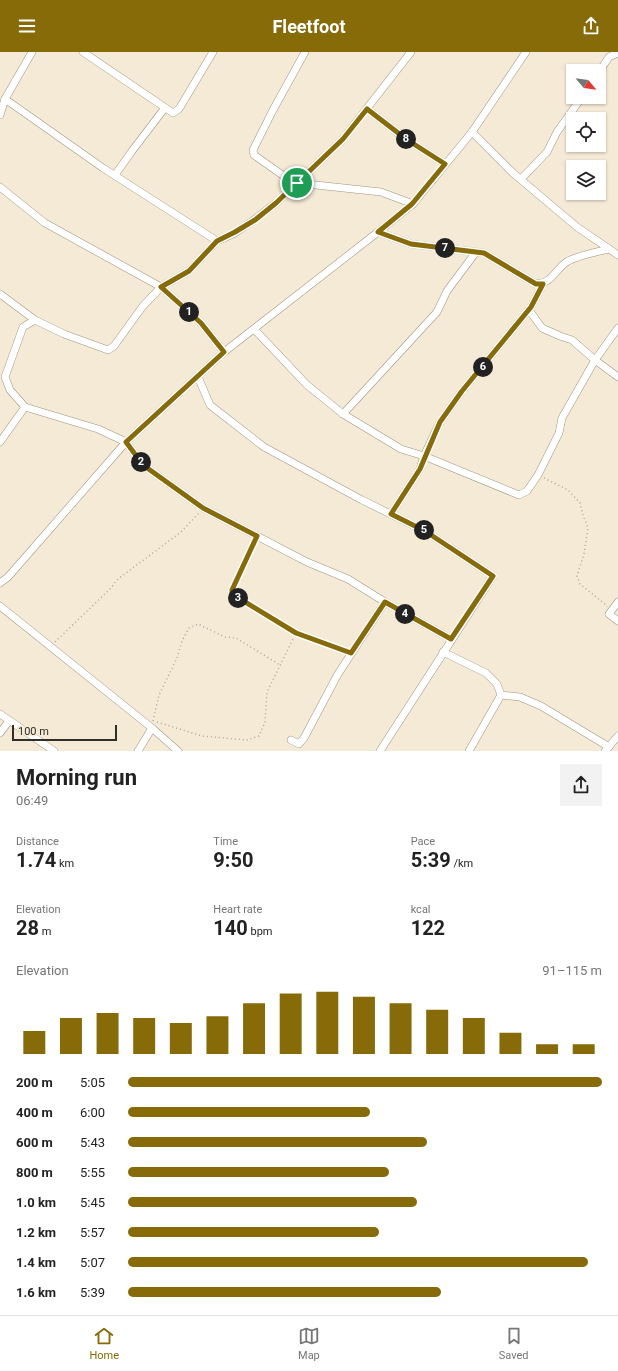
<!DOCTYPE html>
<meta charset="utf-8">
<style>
:root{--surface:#fff;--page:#f2f2f2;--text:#222;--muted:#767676;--line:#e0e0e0;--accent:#876b08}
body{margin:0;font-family:Roboto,sans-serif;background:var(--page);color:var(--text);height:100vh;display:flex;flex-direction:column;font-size:15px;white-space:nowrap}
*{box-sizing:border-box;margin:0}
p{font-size:13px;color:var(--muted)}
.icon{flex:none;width:22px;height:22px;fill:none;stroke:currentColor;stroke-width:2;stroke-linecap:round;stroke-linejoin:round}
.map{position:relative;height:699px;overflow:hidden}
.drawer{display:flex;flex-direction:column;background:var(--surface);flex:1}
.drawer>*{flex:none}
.needle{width:26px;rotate:119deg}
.buttons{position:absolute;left:566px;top:12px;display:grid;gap:8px}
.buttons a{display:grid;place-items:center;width:40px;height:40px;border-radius:0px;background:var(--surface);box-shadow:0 1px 3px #0004;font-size:20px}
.scale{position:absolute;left:12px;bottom:10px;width:105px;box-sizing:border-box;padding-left:4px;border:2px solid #322e27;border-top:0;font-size:11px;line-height:14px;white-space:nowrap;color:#322e27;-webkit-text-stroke:3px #f5ead6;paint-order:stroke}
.pin{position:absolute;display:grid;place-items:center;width:34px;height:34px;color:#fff;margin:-17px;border:2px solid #fff;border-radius:50%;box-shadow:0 1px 4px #0007}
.km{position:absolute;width:20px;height:20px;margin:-10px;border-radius:50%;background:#222;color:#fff;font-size:11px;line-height:20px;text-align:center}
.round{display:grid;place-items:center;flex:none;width:42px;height:42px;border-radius:0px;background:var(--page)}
.headline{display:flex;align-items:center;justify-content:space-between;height:68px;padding:0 16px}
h1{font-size:22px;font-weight:700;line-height:30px}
.stats{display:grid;grid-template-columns:repeat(3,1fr);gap:6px;height:68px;padding:4px 16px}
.stats div{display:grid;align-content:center}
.stats b{font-size:20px;font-weight:700}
.stats small{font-size:11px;font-weight:400}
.stats p{font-size:11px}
.chart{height:112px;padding:8px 16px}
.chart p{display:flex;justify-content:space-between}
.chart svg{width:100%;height:72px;margin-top:4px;stroke:var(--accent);stroke-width:6}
ul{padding:0 16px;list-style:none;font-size:13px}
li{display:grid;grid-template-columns:64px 48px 1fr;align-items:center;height:30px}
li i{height:10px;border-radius:5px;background:var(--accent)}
header{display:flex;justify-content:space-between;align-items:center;height:52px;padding:0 16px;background:var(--accent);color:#fff;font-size:18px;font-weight:700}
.tabs{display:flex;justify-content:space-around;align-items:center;height:56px;border-top:1px solid var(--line);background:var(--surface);font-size:11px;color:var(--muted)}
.tabs a{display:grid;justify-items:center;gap:2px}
.tabs .on{color:var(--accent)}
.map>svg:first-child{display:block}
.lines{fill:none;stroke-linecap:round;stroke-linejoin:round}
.street-casing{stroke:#9f9582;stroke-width:8}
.path{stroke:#afa797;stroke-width:1.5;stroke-dasharray:1 3;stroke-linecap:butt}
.street{stroke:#fff;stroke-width:7}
.route-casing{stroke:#fff;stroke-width:8}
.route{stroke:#876b08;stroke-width:5}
</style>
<header><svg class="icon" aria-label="menu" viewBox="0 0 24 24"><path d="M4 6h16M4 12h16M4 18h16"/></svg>Fleetfoot<svg class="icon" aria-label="share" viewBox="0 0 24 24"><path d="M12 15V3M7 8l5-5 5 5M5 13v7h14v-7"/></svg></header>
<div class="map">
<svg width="618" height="699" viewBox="0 0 618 699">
<rect width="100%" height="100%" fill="#f5ead6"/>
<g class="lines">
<g class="street-casing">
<g id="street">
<path d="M 83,0 L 173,61 L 179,57 L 213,0"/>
<path d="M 305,0 L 273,58 L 253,98 L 254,103 L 281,122 L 297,131 L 381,140 L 413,152"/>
<path d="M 599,20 L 609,5 L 618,1"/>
<path d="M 5,47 L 103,116 L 217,189"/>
<path d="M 367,57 L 406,87 L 445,112"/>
<path d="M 0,63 L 5,47 L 32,0"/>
<path d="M 472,80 L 513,121 L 577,175 L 618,203"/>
<path d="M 115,123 L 132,99 L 164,57"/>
<path d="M 521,127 L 547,100 L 557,80 L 582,45"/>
<path d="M 0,135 L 45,171 L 161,235 L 201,271 L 224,300"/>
<path d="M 378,180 L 411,192 L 484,201 L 536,232 C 553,231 555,217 568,209 C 580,203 596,200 609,197"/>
<path d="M 543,232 L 531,255 L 462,339 L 440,370 L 424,404 L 519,443 L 527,439 L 538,423 L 559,381 L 562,366 L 595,308 L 618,276"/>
<path d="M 0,242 L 35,268"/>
<path d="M 529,258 L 542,276 L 560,284 L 572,288 L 595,308 L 618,325"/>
<path d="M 254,277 L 307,333 L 343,362 L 401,397 L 424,404 L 420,417 L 391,462"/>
<path d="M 198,325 L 210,353 L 264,395 L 362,448 L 425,479 L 493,524 L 380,699"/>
<path d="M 25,355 L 10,338 L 5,325 L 23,275 L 35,268 L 64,282 L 108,298 L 114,294 L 143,254 L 161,235 L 189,219 L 217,189 L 235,181 L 255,167 L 276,151 L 343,87 L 411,0"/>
<path d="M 343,362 L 437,260 L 447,239 L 476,200"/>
<path d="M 0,390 L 25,355 L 98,377 L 126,390 L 143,413 L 203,456 L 307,510 L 348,527 L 385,550 L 451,587"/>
<path d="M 0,531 L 8,525 L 126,390 L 224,300 L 378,180 L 413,152 L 472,80 L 526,0"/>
<path d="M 618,550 L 609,562 L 618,569"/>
<path d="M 0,554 L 152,676 L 178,699"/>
<path d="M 443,600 L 486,621 L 497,632 L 501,643 L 469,699"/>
<path d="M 501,643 L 520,645 L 541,654 L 609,695"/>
<path d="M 0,662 L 54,699"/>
<path d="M 0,681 L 9,669"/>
<path d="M 291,688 L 299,692 L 304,686 L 338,622 L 385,550"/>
<path d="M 138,699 L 152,676"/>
<path d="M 605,699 L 618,684"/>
</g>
</g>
<g class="path">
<path d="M 544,426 L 568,438 L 580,451 L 583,463 L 588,476 L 584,502 L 577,524 L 580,532 L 606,553 L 607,555"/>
<path d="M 255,489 L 232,538 L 232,542 L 296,581 L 346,599"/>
<path d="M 55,590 L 110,537 L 118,527 L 181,480 L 199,461"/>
<path d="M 153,669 L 159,643 L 177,606 L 182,589 L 189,576 L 198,572 L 225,585 L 236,586 L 280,613"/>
<path d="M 157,670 L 202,684 L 247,688 L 259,684 L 265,670 L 267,640 L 296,581"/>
</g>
<use href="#street" class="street"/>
</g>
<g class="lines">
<g class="route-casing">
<path id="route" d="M 367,57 L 406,87 L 445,112 L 412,152 L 378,180 L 411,192 L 484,201 L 536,232 L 543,232 L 531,255 L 462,339 L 440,370 L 420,417 L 391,462 L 425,479 L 493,524 L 451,587 L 385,550 L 351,601 L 296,581 L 232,542 L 232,538 L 257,484 L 203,456 L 143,413 L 126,390 L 224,300 L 201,271 L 161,235 L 189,219 L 217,189 L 235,180 L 255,168 L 276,151 L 343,87 Z"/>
</g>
<use href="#route" class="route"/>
</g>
</svg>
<div class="buttons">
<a><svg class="needle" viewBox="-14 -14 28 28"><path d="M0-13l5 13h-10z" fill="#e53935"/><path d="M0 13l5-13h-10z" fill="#767676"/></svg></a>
<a><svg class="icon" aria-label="locate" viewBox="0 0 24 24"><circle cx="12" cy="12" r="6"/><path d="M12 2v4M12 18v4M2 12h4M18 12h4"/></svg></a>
<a><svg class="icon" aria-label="layers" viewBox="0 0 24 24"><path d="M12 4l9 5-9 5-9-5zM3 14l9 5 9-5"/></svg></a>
</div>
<div class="scale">100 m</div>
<div class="pin" style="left:297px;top:131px;background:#1e9e55"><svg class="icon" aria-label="arrive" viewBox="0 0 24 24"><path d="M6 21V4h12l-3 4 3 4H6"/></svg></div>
<b class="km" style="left:189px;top:260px">1</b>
<b class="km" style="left:141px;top:410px">2</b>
<b class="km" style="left:238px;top:546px">3</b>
<b class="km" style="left:405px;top:562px">4</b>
<b class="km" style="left:424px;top:478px">5</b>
<b class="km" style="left:483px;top:315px">6</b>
<b class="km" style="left:445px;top:196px">7</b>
<b class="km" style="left:406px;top:87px">8</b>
</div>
<section class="drawer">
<div class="headline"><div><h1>Morning run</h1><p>06:49</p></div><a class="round"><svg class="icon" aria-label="share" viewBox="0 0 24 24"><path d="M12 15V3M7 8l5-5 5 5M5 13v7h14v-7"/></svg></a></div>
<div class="stats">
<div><p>Distance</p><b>1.74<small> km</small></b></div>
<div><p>Time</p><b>9:50</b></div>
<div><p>Pace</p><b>5:39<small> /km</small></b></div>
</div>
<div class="stats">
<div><p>Elevation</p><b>28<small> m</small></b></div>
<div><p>Heart rate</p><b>140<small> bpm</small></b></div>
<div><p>kcal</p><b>122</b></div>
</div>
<div class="chart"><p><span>Elevation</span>91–115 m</p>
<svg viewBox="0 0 160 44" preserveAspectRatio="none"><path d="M5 44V30M15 44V22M25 44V19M35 44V22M45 44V25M55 44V21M65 44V13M75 44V7M85 44V6M95 44V9M105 44V13M115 44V17M125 44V22M135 44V31M145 44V38M155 44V38"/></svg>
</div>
<ul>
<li><b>200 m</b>5:05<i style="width:100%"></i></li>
<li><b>400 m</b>6:00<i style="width:51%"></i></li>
<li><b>600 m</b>5:43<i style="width:63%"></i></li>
<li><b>800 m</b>5:55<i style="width:55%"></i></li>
<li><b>1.0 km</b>5:45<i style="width:61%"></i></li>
<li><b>1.2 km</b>5:57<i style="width:53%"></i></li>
<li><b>1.4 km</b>5:07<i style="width:97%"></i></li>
<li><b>1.6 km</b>5:39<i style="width:66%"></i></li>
</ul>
</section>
<nav class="tabs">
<a class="on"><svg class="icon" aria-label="home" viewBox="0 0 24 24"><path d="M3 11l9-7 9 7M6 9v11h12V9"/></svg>Home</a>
<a><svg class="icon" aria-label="map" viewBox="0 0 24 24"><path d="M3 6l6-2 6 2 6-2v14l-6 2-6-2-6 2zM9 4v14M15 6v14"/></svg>Map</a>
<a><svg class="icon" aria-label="saved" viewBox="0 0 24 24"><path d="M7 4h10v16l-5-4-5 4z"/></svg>Saved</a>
</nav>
